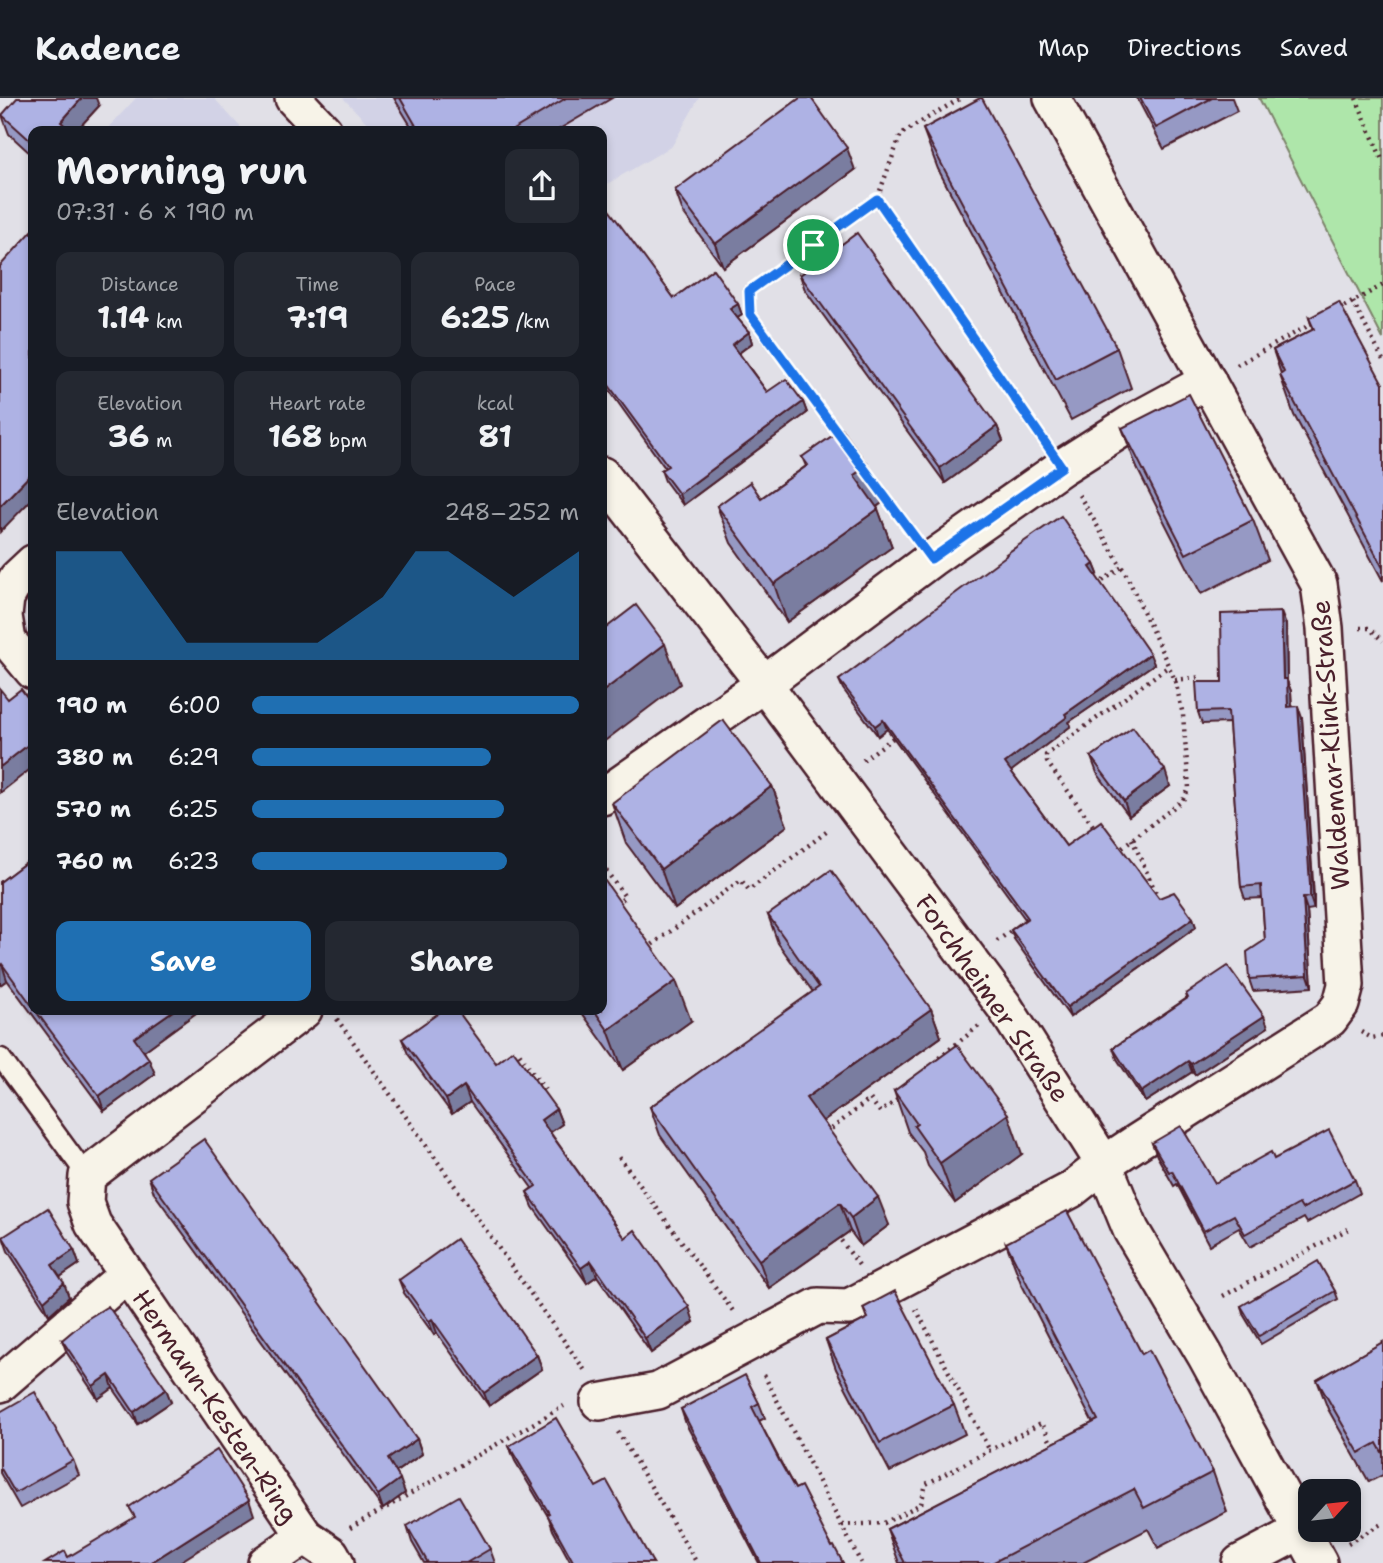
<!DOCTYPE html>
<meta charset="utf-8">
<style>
:root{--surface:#171b24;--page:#242831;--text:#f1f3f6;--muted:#9ea1a6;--line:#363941;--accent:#1f6fb2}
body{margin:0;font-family:"Shantell Sans",sans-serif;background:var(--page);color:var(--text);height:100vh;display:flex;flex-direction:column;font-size:26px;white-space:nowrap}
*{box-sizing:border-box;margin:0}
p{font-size:23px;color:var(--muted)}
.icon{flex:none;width:38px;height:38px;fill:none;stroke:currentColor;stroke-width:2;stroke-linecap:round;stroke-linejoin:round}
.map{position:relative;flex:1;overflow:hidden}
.details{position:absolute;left:28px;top:28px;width:579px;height:889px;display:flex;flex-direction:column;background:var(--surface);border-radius:14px;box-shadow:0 4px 10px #0003}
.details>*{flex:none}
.needle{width:46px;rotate:63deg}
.buttons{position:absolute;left:1298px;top:1381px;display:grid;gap:14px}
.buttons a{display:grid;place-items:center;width:63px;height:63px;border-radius:14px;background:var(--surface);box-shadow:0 4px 10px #0003;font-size:35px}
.pin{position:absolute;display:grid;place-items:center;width:60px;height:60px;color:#fff;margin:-30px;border:4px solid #fff;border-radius:50%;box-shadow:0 2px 7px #0007}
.round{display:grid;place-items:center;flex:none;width:74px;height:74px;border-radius:14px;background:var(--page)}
.summary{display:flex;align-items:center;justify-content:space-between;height:119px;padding:0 28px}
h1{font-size:38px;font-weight:700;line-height:52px}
.stats{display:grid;grid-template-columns:repeat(3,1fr);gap:10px;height:119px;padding:7px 28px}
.stats div{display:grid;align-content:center;border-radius:14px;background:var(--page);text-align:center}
.stats b{font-size:30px;font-weight:700}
.stats small{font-size:19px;font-weight:400}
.stats p{font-size:19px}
.chart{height:196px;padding:14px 28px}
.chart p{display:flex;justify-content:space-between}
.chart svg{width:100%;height:126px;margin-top:7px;fill:var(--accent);opacity:.7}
.action{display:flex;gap:14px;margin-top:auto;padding:14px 28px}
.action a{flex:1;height:80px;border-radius:14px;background:var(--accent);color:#fff;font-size:28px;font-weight:700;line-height:80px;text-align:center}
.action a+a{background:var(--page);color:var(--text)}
ul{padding:0 28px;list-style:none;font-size:23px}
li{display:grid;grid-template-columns:112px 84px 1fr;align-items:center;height:52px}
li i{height:18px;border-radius:9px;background:var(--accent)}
header{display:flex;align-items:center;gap:42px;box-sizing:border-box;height:98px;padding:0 35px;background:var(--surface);border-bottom:2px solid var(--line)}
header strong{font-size:33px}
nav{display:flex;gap:38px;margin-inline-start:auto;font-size:24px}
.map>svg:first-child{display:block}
.built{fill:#d2d2e6}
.green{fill:#aee6aa;stroke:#7c826a;stroke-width:2}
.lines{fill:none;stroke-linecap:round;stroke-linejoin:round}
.service-casing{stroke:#4a1f2b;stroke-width:23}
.minor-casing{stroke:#4a1f2b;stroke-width:40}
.path{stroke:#4a1f2b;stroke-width:4.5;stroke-dasharray:2 5;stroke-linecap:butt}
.service{stroke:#f7f3e8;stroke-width:18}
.minor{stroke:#f7f3e8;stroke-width:35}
.wall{fill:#9699c4;stroke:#4a1f2b;stroke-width:2}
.shaded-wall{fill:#7a7da0;stroke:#4a1f2b;stroke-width:2}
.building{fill:#aeb2e4;stroke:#4a1f2b;stroke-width:2}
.route-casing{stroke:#fff;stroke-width:14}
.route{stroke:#1a73e8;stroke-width:9}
.labels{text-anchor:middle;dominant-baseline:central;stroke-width:5;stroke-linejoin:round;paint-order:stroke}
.street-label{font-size:26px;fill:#4a1f2b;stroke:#f7f3e8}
</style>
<header>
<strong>Kadence</strong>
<nav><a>Map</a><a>Directions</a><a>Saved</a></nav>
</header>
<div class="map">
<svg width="1383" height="1465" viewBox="0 0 1383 1465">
<rect width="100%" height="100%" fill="#e1e0e7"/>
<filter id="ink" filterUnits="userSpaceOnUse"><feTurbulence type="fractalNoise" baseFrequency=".0143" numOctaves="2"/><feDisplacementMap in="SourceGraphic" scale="14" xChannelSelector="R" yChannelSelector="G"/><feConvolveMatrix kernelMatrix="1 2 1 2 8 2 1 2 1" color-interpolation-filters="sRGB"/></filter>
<g filter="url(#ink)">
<g class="built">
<path d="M 136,0 L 214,0 L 244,33 L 105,33 Z"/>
<path d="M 343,0 L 699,0 L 672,48 L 602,89 L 602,33 L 375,33 Z"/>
</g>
<path class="green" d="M 1259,0 L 1383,0 L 1383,241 Z"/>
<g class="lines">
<g class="service-casing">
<path id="service" d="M 1,960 L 87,1078"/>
</g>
<g class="minor-casing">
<g id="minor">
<path d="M 293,0 L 324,33"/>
<path d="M 602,377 L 764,586 L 1004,908 L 1104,1066 L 1131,1132 L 1205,1257 L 1319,1465"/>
<path d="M 33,465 L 17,480 L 6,500 L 4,518 L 8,543 L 33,573"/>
<path d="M 602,699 L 764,586 L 931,461 L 1062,369 L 1136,322 L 1208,283"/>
<path d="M 304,912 L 87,1078 L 85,1104 L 93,1126 L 305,1438"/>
<path d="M 0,1286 L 126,1177"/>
<path d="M 599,1304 L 658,1293 L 818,1208 L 849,1209 L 1071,1092 L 1104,1066 L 1137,1044 L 1330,921 L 1341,906 L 1346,887 L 1325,530 L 1319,486 L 1052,0"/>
<path d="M 266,1465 L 305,1438 L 331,1456 L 336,1465"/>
<path d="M 1240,1465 L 1302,1432"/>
</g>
</g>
<g class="path">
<path d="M 1356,0 L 1383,64"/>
<path d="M 877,101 L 1044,343"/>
<path d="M 1353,204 L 1383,262"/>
<path d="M 1338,212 L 1383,187"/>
<path d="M 1237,267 L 1315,224"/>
<path d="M 841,339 L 749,216 L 749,193 L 877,101 L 901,36 L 961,0"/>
<path d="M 871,380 L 912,434"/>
<path d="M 1079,397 L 1127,478 L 1175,582 L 1183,617 L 1189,690 L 1183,702 L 1117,753"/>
<path d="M 1097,487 L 1122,469"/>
<path d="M 1360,530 L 1369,530 L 1383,543"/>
<path d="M 1175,582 L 1201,579"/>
<path d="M 863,662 L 897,637"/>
<path d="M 1097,733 L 1047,664 L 1046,657 L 1169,568"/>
<path d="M 1132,741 L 1156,795"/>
<path d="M 602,767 L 625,799 L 617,806"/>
<path d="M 997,843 L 1015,830"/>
<path d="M 647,847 L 649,849 L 741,782 L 749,792 L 829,732"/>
<path d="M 337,921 L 586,1274"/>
<path d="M 1361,934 L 1372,940 L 1383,938"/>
<path d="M 513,956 L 519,955 L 547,995"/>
<path d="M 938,965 L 936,962 L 979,928"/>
<path d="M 826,1035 L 870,1001 L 880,1014 L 900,1000"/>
<path d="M 619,1059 L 733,1213"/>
<path d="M 837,1137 L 859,1167"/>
<path d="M 1223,1198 L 1350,1130"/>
<path d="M 916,1211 L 990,1353"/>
<path d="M 764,1277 L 861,1465"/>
<path d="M 618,1334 L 697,1465"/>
<path d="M 842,1427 L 884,1425 L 921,1406 L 926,1386 L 1042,1325 L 1053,1349"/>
<path d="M 350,1430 L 564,1308"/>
<path d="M 1348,1445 L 1383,1425"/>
</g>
<use href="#service" class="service"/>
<use href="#minor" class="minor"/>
</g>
<g class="wall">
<path d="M 394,0 L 612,0 L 556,33 L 414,33 Z"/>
<path d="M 1137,0 L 1232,0 L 1237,13 L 1164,51 Z"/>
<path d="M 99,8 L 76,33 L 33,33 L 33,58 L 9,36 L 2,17 Z"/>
<path d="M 923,31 L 1117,250 L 1131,290 L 1071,322 L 938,71 Z"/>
<path d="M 855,72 L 723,169 L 683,114 L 675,92 Z"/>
<path d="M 602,107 L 674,200 L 738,206 L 742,217 L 737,220 L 749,234 L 752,245 L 739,255 L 767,294 L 803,304 L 807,315 L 683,407 L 665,383 L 661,372 L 665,370 L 604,285 L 602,287 Z"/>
<path d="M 800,177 L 997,328 L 1003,343 L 945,385 L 805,192 Z"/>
<path d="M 1309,220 L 1383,286 L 1383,483 L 1294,317 L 1280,277 L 1281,276 L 1273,252 L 1313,232 Z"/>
<path d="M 1122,330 L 1253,422 L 1268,462 L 1201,496 L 1137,370 Z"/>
<path d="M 802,359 L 868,367 L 882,405 L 877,409 L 892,449 L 787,524 L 731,445 L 717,408 L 761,400 L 806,368 Z"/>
<path d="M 1094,466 L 1098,476 L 1095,477 L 1154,566 L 1069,624 L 1071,628 L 1011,673 L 1066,748 L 1193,820 L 1196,829 L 1070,919 L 1014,841 L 1011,832 L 1025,821 L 887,631 L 878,638 L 843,591 L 839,582 Z"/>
<path d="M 1286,527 L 1287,583 L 1291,593 L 1292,609 L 1302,620 L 1314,798 L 1314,811 L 1307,812 L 1312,889 L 1253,893 L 1249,881 L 1265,842 L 1262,800 L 1245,801 L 1241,789 L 1229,625 L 1202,626 L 1198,614 L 1222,584 Z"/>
<path d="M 1091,659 L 1170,688 L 1129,718 L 1097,675 Z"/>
<path d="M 772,688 L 787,728 L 675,811 L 626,745 L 612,705 Z"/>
<path d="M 33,759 L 33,912 L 200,912 L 144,953 L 155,976 L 104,1013 L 7,882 L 0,887 L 0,784 Z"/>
<path d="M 768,817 L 931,911 L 941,939 L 823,1023 L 889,1127 L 861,1148 L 850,1133 L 769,1190 L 660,1037 L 650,1009 L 813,894 L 778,845 Z"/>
<path d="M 1186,896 L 1264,918 L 1268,929 L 1195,977 L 1192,974 L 1145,1004 L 1117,961 L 1113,950 L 1187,900 Z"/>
<path d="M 580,912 L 602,912 L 691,923 L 623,972 Z"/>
<path d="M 402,941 L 496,965 L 556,1011 L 562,1026 L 550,1034 L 625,1140 L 694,1224 L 651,1255 L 597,1178 L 587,1185 L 533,1109 L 527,1094 L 532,1090 L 470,1004 L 452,1016 L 408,956 Z"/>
<path d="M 894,993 L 1022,1056 L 955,1105 L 928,1068 L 923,1054 L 908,1034 Z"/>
<path d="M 1152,1045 L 1215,1085 L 1274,1061 L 1355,1082 L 1360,1095 L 1307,1125 L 1304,1120 L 1250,1149 L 1239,1130 L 1209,1147 L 1177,1086 L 1174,1088 L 1157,1058 Z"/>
<path d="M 149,1080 L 417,1341 L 422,1356 L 396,1374 L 405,1395 L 383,1411 L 154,1095 Z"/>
<path d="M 3,1139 L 74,1152 L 79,1166 L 60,1179 L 69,1199 L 49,1217 L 8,1153 Z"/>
<path d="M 1006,1145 L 1142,1256 L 1213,1374 L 1227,1414 L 1158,1450 L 1148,1431 L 1083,1465 L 899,1465 L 887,1431 L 1093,1325 L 1021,1185 Z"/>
<path d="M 399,1182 L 537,1257 L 542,1271 L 489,1308 L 437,1235 L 434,1237 L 404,1195 Z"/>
<path d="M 1335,1193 L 1338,1201 L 1261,1246 L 1243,1216 L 1241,1208 Z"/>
<path d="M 863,1210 L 954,1307 L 965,1336 L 890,1374 L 836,1271 L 826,1242 L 867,1221 Z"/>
<path d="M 62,1242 L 166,1291 L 171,1304 L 138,1326 L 113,1290 L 98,1301 L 67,1255 Z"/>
<path d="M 1383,1244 L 1383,1377 L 1369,1384 L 1328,1311 L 1317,1282 Z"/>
<path d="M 759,1305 L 765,1320 L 759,1323 L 795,1391 L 843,1465 L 759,1465 L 686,1326 L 681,1311 Z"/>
<path d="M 0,1314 L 73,1362 L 79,1377 L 20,1410 L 0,1375 Z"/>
<path d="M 509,1348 L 596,1389 L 653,1465 L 571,1465 L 553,1432 L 549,1420 L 515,1363 Z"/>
<path d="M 407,1428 L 490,1451 L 495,1465 L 424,1465 L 412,1444 Z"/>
</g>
<g class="shaded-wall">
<path d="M 82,0 L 96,0 L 99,8 L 76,33 L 64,33 L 61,24 Z"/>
<path d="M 847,50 L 855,72 L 723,169 L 715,146 Z"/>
<path d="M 738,206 L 742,217 L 734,222 L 730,211 Z"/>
<path d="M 749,234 L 752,245 L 736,257 L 732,247 Z"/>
<path d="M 803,304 L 807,315 L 683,407 L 679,396 Z"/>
<path d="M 997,328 L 1003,343 L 945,385 L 940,370 Z"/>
<path d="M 868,367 L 882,405 L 868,415 L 854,377 Z"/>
<path d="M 33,374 L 33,400 L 0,434 L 0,408 Z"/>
<path d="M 878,411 L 892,449 L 787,524 L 774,486 Z"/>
<path d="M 1094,466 L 1098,476 L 1093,479 L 1090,469 Z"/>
<path d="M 1281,514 L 1286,527 L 1287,583 L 1291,593 L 1292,621 L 1288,609 L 1283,581 Z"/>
<path d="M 665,546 L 680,586 L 602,645 L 602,594 Z"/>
<path d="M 1150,556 L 1154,566 L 1069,624 L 1071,628 L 1009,675 L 1005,665 L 1065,616 Z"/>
<path d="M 1298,608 L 1302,620 L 1314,811 L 1310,799 Z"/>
<path d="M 33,620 L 33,642 L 27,625 Z"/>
<path d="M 883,622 L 887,631 L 878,638 L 875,628 Z"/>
<path d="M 33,643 L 33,669 L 0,695 L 0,669 Z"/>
<path d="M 1165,672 L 1170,688 L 1129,718 L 1124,703 Z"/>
<path d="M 772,688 L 787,728 L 675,811 L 661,771 Z"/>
<path d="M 1303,800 L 1307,812 L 1312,889 L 1308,877 Z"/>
<path d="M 1193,820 L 1196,829 L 1070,919 L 1067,909 Z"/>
<path d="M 2,866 L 7,882 L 0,887 L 0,868 Z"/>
<path d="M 676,883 L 691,923 L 623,972 L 608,932 Z"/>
<path d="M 931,911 L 941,939 L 816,1028 L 806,1000 Z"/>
<path d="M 174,912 L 200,912 L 140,956 L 134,940 Z"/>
<path d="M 1264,918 L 1268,929 L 1195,977 L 1191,966 Z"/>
<path d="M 149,961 L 155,976 L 104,1013 L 99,998 Z"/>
<path d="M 1188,963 L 1192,974 L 1145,1004 L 1141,994 Z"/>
<path d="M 464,988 L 470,1004 L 452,1016 L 446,1001 Z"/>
<path d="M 556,1011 L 562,1026 L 547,1037 L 541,1022 Z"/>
<path d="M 1008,1016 L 1022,1056 L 955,1105 L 940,1065 Z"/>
<path d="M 878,1099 L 889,1127 L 861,1148 L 851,1120 Z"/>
<path d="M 840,1105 L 850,1133 L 769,1190 L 759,1162 Z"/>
<path d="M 74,1152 L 79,1166 L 57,1181 L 52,1167 Z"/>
<path d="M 591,1163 L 597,1178 L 587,1185 L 581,1170 Z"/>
<path d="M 64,1185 L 69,1199 L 49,1217 L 44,1203 Z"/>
<path d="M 689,1209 L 694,1224 L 651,1255 L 645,1240 Z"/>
<path d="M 432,1221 L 437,1235 L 434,1237 L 429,1223 Z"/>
<path d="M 537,1257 L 542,1271 L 489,1308 L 484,1295 Z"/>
<path d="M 109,1277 L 113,1290 L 98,1301 L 93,1288 Z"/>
<path d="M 166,1291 L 171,1304 L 138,1326 L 134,1314 Z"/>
<path d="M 417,1341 L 422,1356 L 394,1375 L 388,1361 Z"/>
<path d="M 400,1381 L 405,1395 L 383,1411 L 378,1397 Z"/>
<path d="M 249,1402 L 254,1417 L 178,1465 L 150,1465 Z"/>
</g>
<g class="building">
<path d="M 17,0 L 82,0 L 61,24 L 71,33 L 33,33 L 33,45 L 2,17 Z"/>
<path d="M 400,0 L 566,0 L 511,33 L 419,33 Z"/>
<path d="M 800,0 L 811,0 L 847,50 L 715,146 L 675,92 Z"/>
<path d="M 980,0 L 982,0 L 1117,250 L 1056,282 L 923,31 Z"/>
<path d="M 1140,0 L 1212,0 L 1156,30 Z"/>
<path d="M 604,105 L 674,200 L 713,171 L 738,206 L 730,211 L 749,234 L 732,247 L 767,294 L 786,281 L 803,304 L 679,396 L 661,372 L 668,368 L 602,278 L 602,107 Z"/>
<path d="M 33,132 L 33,374 L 0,408 L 0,168 Z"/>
<path d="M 857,135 L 997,328 L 940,370 L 800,177 Z"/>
<path d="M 1339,204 L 1383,286 L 1383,470 L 1280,277 L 1284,274 L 1273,252 L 1314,231 L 1309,220 Z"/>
<path d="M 1189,296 L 1253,422 L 1186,456 L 1122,330 Z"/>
<path d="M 842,331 L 868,367 L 854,377 L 878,411 L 774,486 L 717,408 L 750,384 L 761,400 L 808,367 L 802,359 Z"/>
<path d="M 1061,418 L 1094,466 L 1090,469 L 1150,556 L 1065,616 L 1067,619 L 1005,665 L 1066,748 L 1101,723 L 1159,800 L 1174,794 L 1193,820 L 1067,909 L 1011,832 L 1028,820 L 883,622 L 875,628 L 839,582 L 1007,457 L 1006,456 Z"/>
<path d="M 636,507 L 665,546 L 602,594 L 602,533 Z"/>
<path d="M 1281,514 L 1283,581 L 1287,581 L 1288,609 L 1298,608 L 1310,786 L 1310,799 L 1303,800 L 1308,877 L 1249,881 L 1247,854 L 1265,842 L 1261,787 L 1241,789 L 1228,613 L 1198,614 L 1196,584 L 1222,584 L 1221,516 Z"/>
<path d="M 0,591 L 8,601 L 21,591 L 33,607 L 33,620 L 27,625 L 33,633 L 33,643 L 0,669 Z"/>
<path d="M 723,622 L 772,688 L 661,771 L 612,705 Z"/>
<path d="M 1133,629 L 1165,672 L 1124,703 L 1091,659 Z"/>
<path d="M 33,759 L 33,909 L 2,866 L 0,868 L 0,784 Z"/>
<path d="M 831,772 L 931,911 L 806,1000 L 878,1099 L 851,1120 L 840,1105 L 759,1162 L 650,1009 L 819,889 L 768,817 Z"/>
<path d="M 602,779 L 676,883 L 608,932 L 594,912 L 602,912 Z"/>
<path d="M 1228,868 L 1264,918 L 1191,966 L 1188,963 L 1141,994 L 1113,950 L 1188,900 L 1186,896 Z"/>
<path d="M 35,912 L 174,912 L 134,940 L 149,961 L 99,998 Z"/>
<path d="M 443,912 L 457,912 L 496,965 L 513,952 L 556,1011 L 541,1022 L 625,1140 L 635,1132 L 689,1209 L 645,1240 L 591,1163 L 581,1170 L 527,1094 L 536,1088 L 464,988 L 446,1001 L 402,941 Z"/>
<path d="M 957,947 L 1008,1016 L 940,1065 L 914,1028 L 917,1026 L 894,993 Z"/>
<path d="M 1181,1028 L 1215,1085 L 1271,1054 L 1274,1061 L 1329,1032 L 1355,1082 L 1302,1111 L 1299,1106 L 1245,1136 L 1234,1117 L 1204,1133 L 1172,1073 L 1169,1074 L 1152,1045 Z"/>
<path d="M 204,1041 L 417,1341 L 388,1361 L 400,1381 L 378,1397 L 149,1080 Z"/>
<path d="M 48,1110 L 74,1152 L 52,1167 L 64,1185 L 44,1203 L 3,1139 Z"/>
<path d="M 1067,1113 L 1142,1256 L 1149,1252 L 1213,1374 L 1144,1410 L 1134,1391 L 992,1465 L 905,1465 L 887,1431 L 1098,1322 L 1006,1145 Z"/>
<path d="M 456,1141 L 537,1257 L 484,1295 L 432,1221 L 429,1223 L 399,1182 Z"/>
<path d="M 1318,1163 L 1335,1193 L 1259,1238 L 1241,1208 Z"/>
<path d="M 895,1193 L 954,1307 L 880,1345 L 826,1242 L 868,1220 L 863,1210 Z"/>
<path d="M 108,1208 L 166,1291 L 134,1314 L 109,1277 L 93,1288 L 62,1242 L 87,1221 Z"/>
<path d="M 1383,1244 L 1383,1356 L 1377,1345 L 1359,1355 L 1317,1282 Z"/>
<path d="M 745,1277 L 759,1305 L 752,1309 L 780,1364 L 795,1391 L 801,1388 L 832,1449 L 834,1448 L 843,1465 L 761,1465 L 681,1311 Z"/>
<path d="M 35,1294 L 73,1362 L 15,1395 L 0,1369 L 0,1314 Z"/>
<path d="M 556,1320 L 596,1389 L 607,1383 L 653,1465 L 574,1465 L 547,1416 L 549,1415 L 509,1348 Z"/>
<path d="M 217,1352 L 249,1402 L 150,1465 L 45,1465 L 65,1453 L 68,1459 L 135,1419 L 129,1409 Z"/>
<path d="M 459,1398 L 490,1451 L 466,1465 L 428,1465 L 407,1428 Z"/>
</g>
</g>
<g class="lines" filter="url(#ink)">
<g class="route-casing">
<path id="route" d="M 877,101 L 1062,369 L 931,461 L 750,216 L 749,193 Z"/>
</g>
<use href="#route" class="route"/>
</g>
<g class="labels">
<g class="street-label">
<text transform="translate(1330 647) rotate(-94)">Waldemar-Klink-Straße</text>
<text transform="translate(993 900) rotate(55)">Forchheimer Straße</text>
<text transform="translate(216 1308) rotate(56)">Hermann-Kesten-Ring</text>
</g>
</g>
</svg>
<div class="buttons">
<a><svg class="needle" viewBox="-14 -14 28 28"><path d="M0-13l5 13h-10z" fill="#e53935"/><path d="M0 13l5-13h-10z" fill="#9ea1a6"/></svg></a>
</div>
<div class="pin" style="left:813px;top:147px;background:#1e9e55"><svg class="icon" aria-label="arrive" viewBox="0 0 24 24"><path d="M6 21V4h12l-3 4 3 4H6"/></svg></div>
<section class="details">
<div class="summary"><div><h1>Morning run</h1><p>07:31 · 6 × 190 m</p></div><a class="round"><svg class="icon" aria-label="share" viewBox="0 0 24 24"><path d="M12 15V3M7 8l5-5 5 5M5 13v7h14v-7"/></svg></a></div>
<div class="stats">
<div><p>Distance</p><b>1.14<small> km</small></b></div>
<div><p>Time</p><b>7:19</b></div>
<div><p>Pace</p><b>6:25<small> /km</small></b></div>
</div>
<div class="stats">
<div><p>Elevation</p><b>36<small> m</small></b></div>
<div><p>Heart rate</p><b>168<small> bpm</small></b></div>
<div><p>kcal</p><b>81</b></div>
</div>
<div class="chart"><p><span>Elevation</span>248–252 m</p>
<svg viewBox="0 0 160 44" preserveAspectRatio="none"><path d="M0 44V6L10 6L20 6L30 22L40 38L50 38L60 38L70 38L80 38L90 30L100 22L110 6L120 6L130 14L140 22L150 14L160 6V44z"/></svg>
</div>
<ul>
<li><b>190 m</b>6:00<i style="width:100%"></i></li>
<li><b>380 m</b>6:29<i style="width:73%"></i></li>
<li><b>570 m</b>6:25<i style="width:77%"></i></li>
<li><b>760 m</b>6:23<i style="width:78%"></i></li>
</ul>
<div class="action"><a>Save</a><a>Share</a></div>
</section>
</div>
